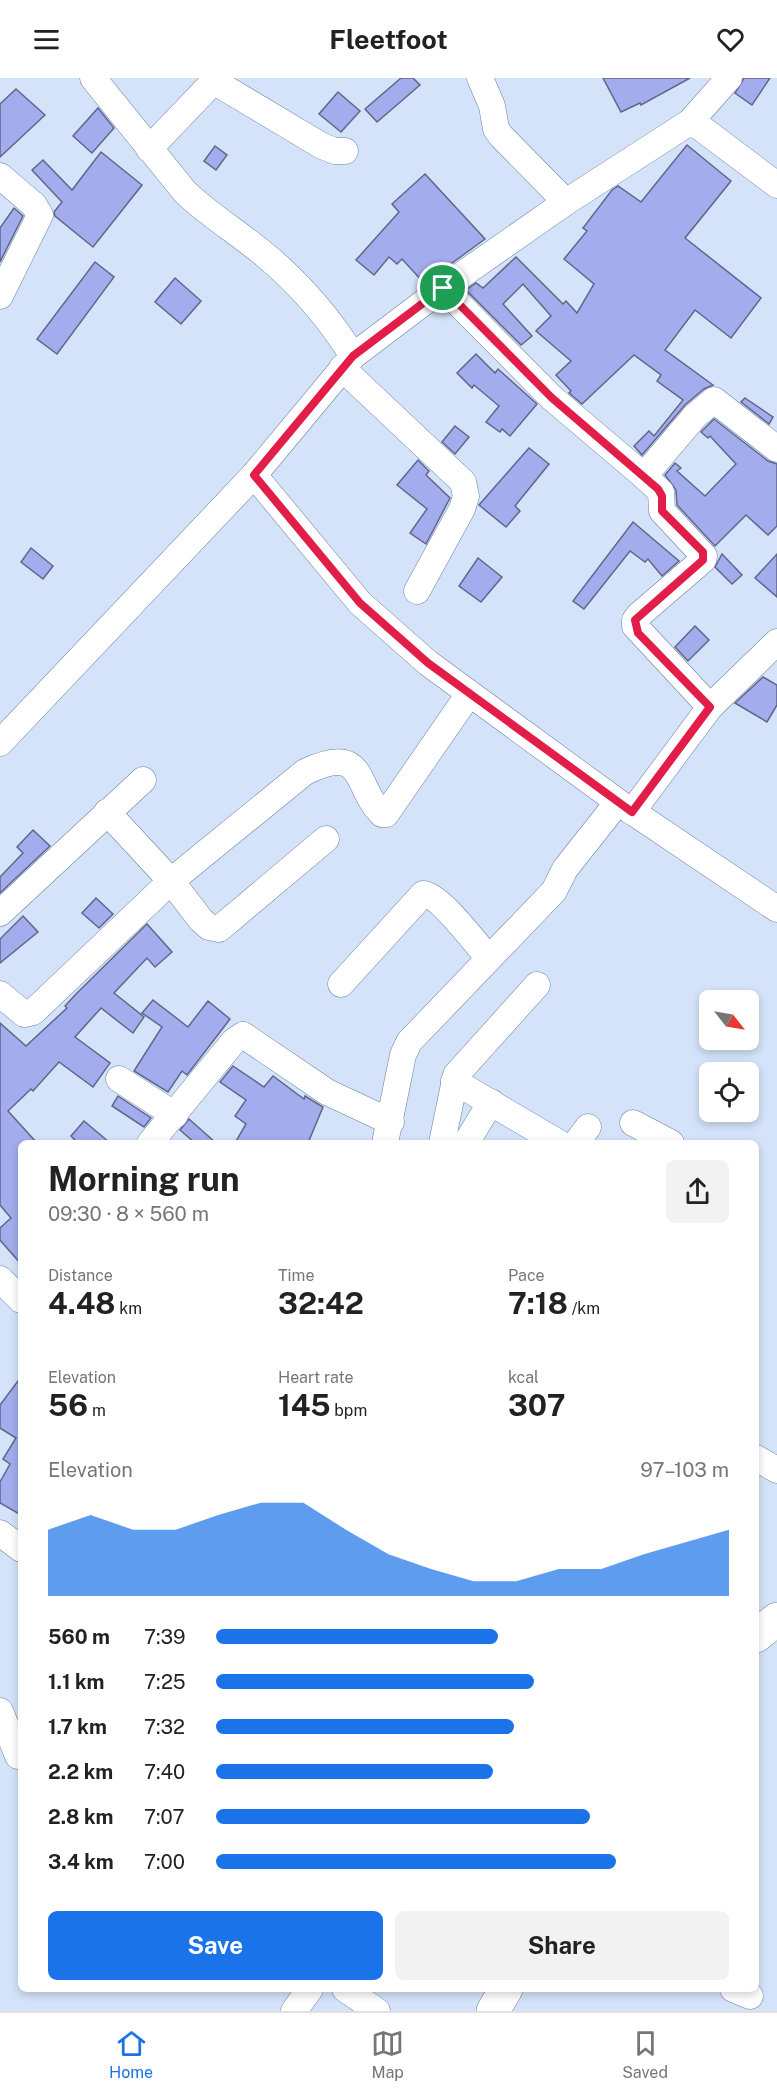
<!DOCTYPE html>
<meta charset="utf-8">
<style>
:root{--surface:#fff;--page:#f2f2f2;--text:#222;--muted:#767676;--line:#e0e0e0;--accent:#1a73e8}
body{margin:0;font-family:"Public Sans",sans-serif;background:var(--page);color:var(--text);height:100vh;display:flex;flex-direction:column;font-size:22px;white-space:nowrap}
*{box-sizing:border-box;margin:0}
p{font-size:20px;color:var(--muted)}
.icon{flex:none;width:33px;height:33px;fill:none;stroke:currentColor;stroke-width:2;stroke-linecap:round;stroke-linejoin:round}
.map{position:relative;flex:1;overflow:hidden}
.side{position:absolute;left:18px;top:1062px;width:741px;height:852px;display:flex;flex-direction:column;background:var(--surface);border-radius:9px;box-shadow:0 3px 9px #0003}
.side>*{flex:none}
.needle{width:39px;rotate:121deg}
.buttons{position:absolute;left:699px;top:912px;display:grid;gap:12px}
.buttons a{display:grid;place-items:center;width:60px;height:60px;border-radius:9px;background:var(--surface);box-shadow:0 3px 9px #0003;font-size:30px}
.pin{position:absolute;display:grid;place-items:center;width:51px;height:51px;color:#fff;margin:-26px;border:3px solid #fff;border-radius:50%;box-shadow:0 2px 6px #0007}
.round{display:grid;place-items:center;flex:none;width:63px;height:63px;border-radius:9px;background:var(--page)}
.headline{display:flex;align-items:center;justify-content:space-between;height:102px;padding:0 30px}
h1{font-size:33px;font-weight:700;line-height:45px}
.metrics{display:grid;grid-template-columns:repeat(3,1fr);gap:9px;height:102px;padding:6px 30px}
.metrics div{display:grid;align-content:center}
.metrics b{font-size:30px;font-weight:700}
.metrics small{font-size:16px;font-weight:400}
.metrics p{font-size:16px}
.chart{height:168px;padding:12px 30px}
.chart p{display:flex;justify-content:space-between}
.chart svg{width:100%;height:108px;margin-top:6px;fill:var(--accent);opacity:.7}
.primary-button{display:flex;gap:12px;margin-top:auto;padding:12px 30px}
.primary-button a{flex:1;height:69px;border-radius:9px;background:var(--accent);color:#fff;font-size:24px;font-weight:700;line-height:69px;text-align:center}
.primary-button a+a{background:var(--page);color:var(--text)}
ul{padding:0 30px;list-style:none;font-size:20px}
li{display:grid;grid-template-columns:96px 72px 1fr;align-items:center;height:45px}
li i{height:15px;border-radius:8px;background:var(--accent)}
header{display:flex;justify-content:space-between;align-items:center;height:78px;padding:0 30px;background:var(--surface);font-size:27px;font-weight:700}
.menu{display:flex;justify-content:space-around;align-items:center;height:84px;border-top:2px solid var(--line);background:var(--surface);font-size:16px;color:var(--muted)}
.menu a{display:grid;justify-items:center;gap:3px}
.menu .active{color:var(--accent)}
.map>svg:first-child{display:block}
.building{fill:#a3adee;stroke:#60668a;stroke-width:1.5}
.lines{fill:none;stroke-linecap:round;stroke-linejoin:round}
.minor-casing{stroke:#6981a2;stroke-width:27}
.highway-casing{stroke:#6981a2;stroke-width:34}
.minor{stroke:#fff;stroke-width:26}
.highway{stroke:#fff;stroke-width:33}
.route-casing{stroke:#fff;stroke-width:12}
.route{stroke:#e11d48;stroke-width:8}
</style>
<header><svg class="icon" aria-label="menu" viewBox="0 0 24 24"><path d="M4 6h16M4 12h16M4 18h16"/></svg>Fleetfoot<svg class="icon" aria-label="heart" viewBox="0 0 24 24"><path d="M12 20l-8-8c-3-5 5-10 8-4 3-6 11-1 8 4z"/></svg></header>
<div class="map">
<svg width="777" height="1933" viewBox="0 0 777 1933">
<rect width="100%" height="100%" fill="#d4e3f9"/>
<g class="building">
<path d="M 401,0 L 413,0 L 420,7 L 377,44 L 365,31 Z"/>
<path d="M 603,0 L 690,0 L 641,27 L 640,25 L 621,34 Z"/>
<path d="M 744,0 L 770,0 L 752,27 L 735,15 Z"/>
<path d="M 16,11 L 45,37 L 0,79 L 0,26 Z"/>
<path d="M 338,14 L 360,33 L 341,54 L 319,36 Z"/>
<path d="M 98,30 L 114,50 L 92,75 L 73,58 Z"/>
<path d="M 687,67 L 731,103 L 685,160 L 761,220 L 731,260 L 695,232 L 665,272 L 713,307 L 704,311 L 685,327 L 642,377 L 634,368 L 649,353 L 654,358 L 683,322 L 657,303 L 661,297 L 634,277 L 582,326 L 569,315 L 571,313 L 556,297 L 571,283 L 536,253 L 551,238 L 523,206 L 503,226 L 532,258 L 521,267 L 466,212 L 476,205 L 483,210 L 516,179 L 563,226 L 566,223 L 577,235 L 594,206 L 564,181 L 587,153 L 583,150 L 612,112 L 618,108 L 641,124 Z"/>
<path d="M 215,68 L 227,77 L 216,92 L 204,83 Z"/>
<path d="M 101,74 L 142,107 L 93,169 L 55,138 L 54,134 L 62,124 L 32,92 L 43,82 L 72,112 Z"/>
<path d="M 425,96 L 485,161 L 448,188 L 446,186 L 424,205 L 402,181 L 397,186 L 389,179 L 374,197 L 356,182 L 399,134 L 392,126 Z"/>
<path d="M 14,130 L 23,138 L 0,184 L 0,150 Z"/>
<path d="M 95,184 L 114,199 L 57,276 L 37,261 Z"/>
<path d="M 175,200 L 201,223 L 181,246 L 155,224 Z"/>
<path d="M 476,276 L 495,295 L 498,291 L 537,326 L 510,358 L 502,351 L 500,354 L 486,344 L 499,328 L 474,307 L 472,310 L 457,295 Z"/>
<path d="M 745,320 L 773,339 L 769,346 L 741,324 Z"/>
<path d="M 714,341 L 768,383 L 777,386 L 777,448 L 768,457 L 746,437 L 715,468 L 677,427 L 676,412 L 665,397 L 675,385 L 681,390 L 677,393 L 705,418 L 736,386 L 710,358 L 708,360 L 701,354 Z"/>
<path d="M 455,348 L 469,359 L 455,376 L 442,364 Z"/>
<path d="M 529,370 L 549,386 L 515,428 L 520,433 L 506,449 L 479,427 Z"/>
<path d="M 418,382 L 429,393 L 426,397 L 450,420 L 426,466 L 410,455 L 427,431 L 397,407 Z"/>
<path d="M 633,444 L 679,483 L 662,498 L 648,481 L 645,484 L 630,473 L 584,531 L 573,523 Z"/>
<path d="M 31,470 L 53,488 L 43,501 L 21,484 Z"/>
<path d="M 722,476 L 742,497 L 732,506 L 715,489 Z"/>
<path d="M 777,476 L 777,519 L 755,500 Z"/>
<path d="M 478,480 L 502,499 L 481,524 L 459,508 Z"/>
<path d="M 695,548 L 709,562 L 688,583 L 675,569 Z"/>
<path d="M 763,599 L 777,607 L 777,627 L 767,644 L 735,625 Z"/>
<path d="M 33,752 L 50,768 L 0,815 L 0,799 L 23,775 L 17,769 Z"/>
<path d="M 96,820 L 113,836 L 99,850 L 82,835 Z"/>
<path d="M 23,838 L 38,854 L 0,885 L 0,861 Z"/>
<path d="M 147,846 L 172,874 L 155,889 L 147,880 L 114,915 L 144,939 L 133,955 L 101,930 L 75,959 L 110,985 L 93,1009 L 59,984 L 33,1013 L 31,1011 L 8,1033 L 37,1065 L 21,1065 L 21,1186 L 0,1162 L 0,1150 L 11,1140 L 0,1127 L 0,945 L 26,968 L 67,930 L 65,928 L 76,916 Z"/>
<path d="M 153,922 L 188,949 L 208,923 L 230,941 L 187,997 L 182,993 L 168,1014 L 134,993 L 162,949 L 142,935 Z"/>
<path d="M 233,988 L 264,1009 L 273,998 L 304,1021 L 305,1018 L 323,1029 L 308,1065 L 235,1065 L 246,1046 L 235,1038 L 246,1022 L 220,1004 Z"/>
<path d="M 118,1018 L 151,1040 L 144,1049 L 112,1028 Z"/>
<path d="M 189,1041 L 216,1065 L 195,1065 L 180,1052 Z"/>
<path d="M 84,1043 L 110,1065 L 78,1065 L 71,1058 Z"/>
<path d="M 21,1299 L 21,1437 L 0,1425 L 0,1404 L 10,1386 L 3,1381 L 16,1360 L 0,1350 L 0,1327 Z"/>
</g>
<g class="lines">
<g class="minor-casing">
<g id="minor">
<path d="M 93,0 L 185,114 C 210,138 239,155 265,177 C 300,206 329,240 353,278 L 443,210 L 566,124 L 690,44 L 701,50 L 777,107"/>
<path d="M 480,0 L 492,28 L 496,51 L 501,58 L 566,124"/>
<path d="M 215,4 L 322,68 L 335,73 L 345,73"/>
<path d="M 690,44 L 729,0"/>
<path d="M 149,71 L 217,0"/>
<path d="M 0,98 L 34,127 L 40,137 L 0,218"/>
<path d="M 443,210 L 552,320 L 644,398 L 695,338 L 714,322 L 777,371"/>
<path d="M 342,290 L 463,404 L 466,418 L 462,431 L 417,513"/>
<path d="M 254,397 L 360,525 L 428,585 L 618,724 L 777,831"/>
<path d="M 644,398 L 661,414 L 662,433 L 704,478 L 703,482 L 639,537 L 635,542 L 635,548 L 710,629"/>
<path d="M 0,665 L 254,397 L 353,278"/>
<path d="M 107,734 L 171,803 L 201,842 L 209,849 L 219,851 L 326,761"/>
<path d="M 632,734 L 710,629 L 777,564"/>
<path d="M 0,835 L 143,702"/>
<path d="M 341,906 L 423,816 C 439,816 476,866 488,879"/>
<path d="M 0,916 L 24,936 L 33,934 L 171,803 L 305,694 C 368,664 354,710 382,736 L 386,736 L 469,616"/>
<path d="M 119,1001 L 175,1037"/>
<path d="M 454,1003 L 559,1065"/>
<path d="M 633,1045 L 671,1065"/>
<path d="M 150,1065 L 234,963 L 243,957 L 327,1014 L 391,1044"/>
<path d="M 385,1065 L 403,977 L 409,964 L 554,813 L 565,791 L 618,724"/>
<path d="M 442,1065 L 456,997 L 537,907"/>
<path d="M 466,1065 L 491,1024"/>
<path d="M 576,1065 L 588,1049"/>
<path d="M 0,1201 L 21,1222"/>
<path d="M 756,1380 L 777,1392"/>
<path d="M 0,1455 L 21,1471"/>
<path d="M 0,1633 L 18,1678"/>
<path d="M 345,1911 L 377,1933"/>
<path d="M 733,1911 L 750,1918"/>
<path d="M 294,1933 L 310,1911"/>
</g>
</g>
<g class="highway-casing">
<g id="highway">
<path d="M 756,1558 L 777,1541"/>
<path d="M 493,1933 L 506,1911"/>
</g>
</g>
<use href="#minor" class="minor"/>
<use href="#highway" class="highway"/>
</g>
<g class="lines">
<g class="route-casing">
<path id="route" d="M 443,210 L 552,320 L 658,411 L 662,418 L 662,433 L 703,474 L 703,482 L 635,542 L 638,555 L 710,629 L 632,734 L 428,585 L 360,525 L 254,397 L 353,278 Z"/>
</g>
<use href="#route" class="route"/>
</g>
</svg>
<div class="buttons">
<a><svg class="needle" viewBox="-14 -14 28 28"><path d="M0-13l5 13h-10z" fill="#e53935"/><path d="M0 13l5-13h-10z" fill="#767676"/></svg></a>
<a><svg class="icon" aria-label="locate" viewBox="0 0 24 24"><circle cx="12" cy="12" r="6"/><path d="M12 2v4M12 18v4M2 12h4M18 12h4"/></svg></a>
</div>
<div class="pin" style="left:443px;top:210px;background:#1e9e55"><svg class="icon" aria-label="arrive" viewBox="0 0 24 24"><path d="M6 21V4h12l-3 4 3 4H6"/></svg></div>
<section class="side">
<div class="headline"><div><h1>Morning run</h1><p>09:30 · 8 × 560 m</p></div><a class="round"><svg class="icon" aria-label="share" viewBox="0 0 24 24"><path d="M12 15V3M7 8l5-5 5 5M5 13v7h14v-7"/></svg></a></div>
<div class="metrics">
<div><p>Distance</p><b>4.48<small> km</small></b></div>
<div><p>Time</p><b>32:42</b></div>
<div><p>Pace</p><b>7:18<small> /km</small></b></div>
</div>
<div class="metrics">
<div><p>Elevation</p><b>56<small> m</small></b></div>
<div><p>Heart rate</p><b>145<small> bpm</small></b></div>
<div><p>kcal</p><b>307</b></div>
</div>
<div class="chart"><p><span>Elevation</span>97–103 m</p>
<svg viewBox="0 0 160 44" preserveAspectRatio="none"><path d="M0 44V17L10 11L20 17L30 17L40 11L50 6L60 6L70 17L80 27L90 33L100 38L110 38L120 33L130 33L140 27L150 22L160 17V44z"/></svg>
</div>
<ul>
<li><b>560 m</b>7:39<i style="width:55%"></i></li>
<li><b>1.1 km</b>7:25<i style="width:62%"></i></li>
<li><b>1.7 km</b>7:32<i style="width:58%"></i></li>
<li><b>2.2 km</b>7:40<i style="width:54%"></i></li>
<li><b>2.8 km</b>7:07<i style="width:73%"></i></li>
<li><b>3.4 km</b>7:00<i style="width:78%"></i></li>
</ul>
<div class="primary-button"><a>Save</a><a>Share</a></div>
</section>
</div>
<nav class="menu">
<a class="active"><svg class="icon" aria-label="home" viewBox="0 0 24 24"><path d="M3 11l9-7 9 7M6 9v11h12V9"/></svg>Home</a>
<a><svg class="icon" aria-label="map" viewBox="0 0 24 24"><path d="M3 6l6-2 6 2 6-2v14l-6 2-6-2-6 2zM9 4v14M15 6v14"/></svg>Map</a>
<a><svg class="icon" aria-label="saved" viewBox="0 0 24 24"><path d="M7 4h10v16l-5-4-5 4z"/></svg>Saved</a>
</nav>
